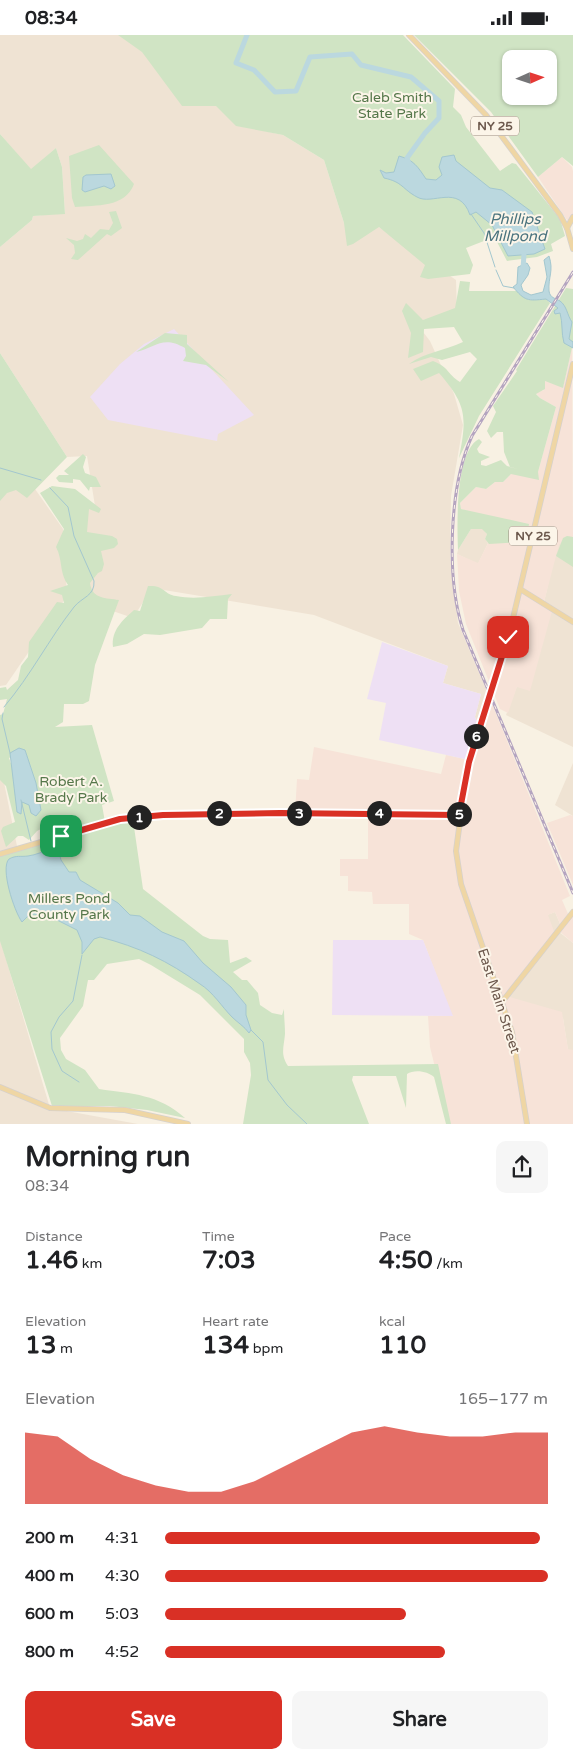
<!DOCTYPE html>
<meta charset="utf-8">
<style>
:root{--surface:#fff;--page:#f6f6f6;--text:#202124;--muted:#757577;--accent:#d93025}
body{margin:0;font-family:"Varela Round",sans-serif;background:var(--page);color:var(--text);height:100vh;display:flex;flex-direction:column;font-size:19px;white-space:nowrap}
*{box-sizing:border-box;margin:0}
p{font-size:16px;color:var(--muted)}
.icon{flex:none;width:28px;height:28px;fill:none;stroke:currentColor;stroke-width:2;stroke-linecap:round;stroke-linejoin:round}
.map{position:relative;height:1089px;overflow:hidden}
.panel{display:flex;flex-direction:column;background:var(--surface);flex:1}
.panel>*{flex:none}
.needle{width:32px;rotate:87deg}
.tools{position:absolute;left:502px;top:15px;display:grid;gap:10px}
.tools a{display:grid;place-items:center;width:55px;height:55px;border-radius:10px;background:var(--surface);box-shadow:0 1px 4px #0004;font-size:25px}
.pin{position:absolute;display:grid;place-items:center;width:42px;height:42px;color:#fff;margin:-21px;border-radius:10px;box-shadow:0 2px 8px #0006}
.km{position:absolute;width:25px;height:25px;margin:-12px;border-radius:50%;background:#222;color:#fff;font-size:14px;line-height:25px;text-align:center}
.round{display:grid;place-items:center;flex:none;width:52px;height:52px;border-radius:10px;background:var(--page)}
.overview{display:flex;align-items:center;justify-content:space-between;height:85px;padding:0 25px}
h1{font-size:28px;font-weight:700;line-height:38px}
.figures{display:grid;grid-template-columns:repeat(3,1fr);gap:8px;height:85px;padding:5px 25px}
.figures div{display:grid;align-content:center}
.figures b{font-size:25px;font-weight:700}
.figures small{font-size:14px;font-weight:400}
.figures p{font-size:14px}
.chart{height:140px;padding:10px 25px}
.chart p{display:flex;justify-content:space-between}
.chart svg{width:100%;height:90px;margin-top:5px;fill:var(--accent);opacity:.7}
.button{display:flex;gap:10px;margin-top:auto;padding:10px 25px}
.button a{flex:1;height:58px;border-radius:10px;background:var(--accent);color:#fff;font-size:20px;font-weight:700;line-height:58px;text-align:center}
.button a+a{background:var(--page);color:var(--text)}
ul{padding:0 25px;list-style:none;font-size:16px}
li{display:grid;grid-template-columns:80px 60px 1fr;align-items:center;height:38px}
li i{height:12px;border-radius:6px;background:var(--accent)}
.status{display:flex;justify-content:space-between;align-items:center;height:35px;padding:0 25px;background:var(--surface);direction:ltr}
.status svg{height:14px;fill:currentColor}
.map>svg:first-child{display:block}
.residential{fill:#efe3d3}
.commercial{fill:#f7e3d8}
.education{fill:#eee0f4}
.green{fill:#d0e4c4;fill-rule:evenodd}
.water{fill:#bbd8df;stroke:#a3c7cf}
.lines{fill:none;stroke-linecap:round;stroke-linejoin:round}
.stream{stroke:#a3c7cf;stroke-width:1}
.river{stroke:#bbd8df;stroke-width:5}
.major-casing{stroke:#d6d1cd;stroke-width:6}
.major{stroke:#efd6a4;stroke-width:4.5}
.rail-casing{stroke:#b4a4c0;stroke-width:3}
.rail{stroke:#fcf5e9;stroke-width:1;stroke-dasharray:4;stroke-linecap:butt}
.route-casing{stroke:#fff;stroke-width:10}
.route{stroke:#d93025;stroke-width:6}
.labels{text-anchor:middle;dominant-baseline:central;stroke-width:4;stroke-linejoin:round;paint-order:stroke}
.shield{fill:#fcf5e9;stroke:#98887c;stroke-width:1}
.shield-label{font-size:12px;font-weight:bold;fill:#6d594d}
.park-label{font-size:14px;fill:#55774a;stroke:#fcf5e9}
.street-label{font-size:14px;fill:#6d594d;stroke:#fcf5e9}
.water-label{font-size:15px;font-style:italic;fill:#4a737e;stroke:#fcf5e9}
</style>
<div class="status"><b>08:34</b><svg viewBox="0 0 49 12"><path d="M0 12V9h3v3zM5 12V6h3v6zM10 12V3h3v9zM15 12V0h3v12zM26 1h20v11H26zM47 4h2v5h-2z"/></svg></div>
<div class="map">
<svg width="573" height="1089" viewBox="0 0 573 1089">
<rect width="100%" height="100%" fill="#f8f1e3"/>
<g class="residential">
<path d="M 0,0 L 119,0 L 202,57 L 236,90 L 283,100 L 324,125 L 344,188 L 379,192 L 456,245 L 457,281 L 423,285 L 410,280 L 430,306 L 454,359 L 463,390 L 451,461 L 450,524 L 458,588 L 488,659 L 479,690 L 475,682 L 481,659 L 443,648 L 448,631 L 314,580 L 152,553 L 133,583 L 78,564 L 64,477 L 95,471 L 87,421 L 67,422 L 0,318 L 0,212 L 32,185 L 33,181 L 65,178 L 62,132 L 56,113 L 31,135 L 0,99 Z"/>
<path d="M 0,444 L 35,454 L 63,494 L 67,561 L 6,650 L 0,651 Z"/>
<path d="M 482,493 L 487,499 L 485,504 L 488,508 L 478,529 L 457,519 L 458,515 L 471,494 Z"/>
<path d="M 561,495 L 573,499 L 573,712 L 506,680 L 522,638 L 552,576 L 543,571 Z"/>
<path d="M 0,728 L 19,821 L 0,825 Z"/>
<path d="M 573,728 L 573,781 L 555,770 Z"/>
<path d="M 555,877 L 561,891 L 558,896 L 573,908 L 573,1015 L 568,1015 L 563,983 L 506,961 L 547,880 Z"/>
<path d="M 0,904 L 50,1073 L 138,1089 L 0,1089 Z"/>
</g>
<g class="commercial">
<path d="M 562,122 L 572,132 L 573,136 L 573,179 L 569,188 L 538,142 Z"/>
<path d="M 572,312 L 573,502 L 567,501 L 559,510 L 556,521 L 543,571 L 552,576 L 530,656 L 517,652 L 508,678 L 500,674 L 466,589 L 459,556 L 457,519 L 478,528 L 488,508 L 526,507 L 486,482 L 461,474 L 460,468 L 476,452 L 486,454 L 495,447 L 503,447 L 511,439 L 538,437 L 556,372 L 540,363 L 536,358 L 544,355 L 545,346 L 563,352 Z"/>
<path d="M 488,659 L 570,861 L 562,865 L 569,881 L 573,877 L 573,908 L 558,895 L 561,891 L 555,877 L 548,880 L 555,899 L 506,961 L 562,977 L 568,1014 L 573,1015 L 573,1089 L 449,1089 L 430,1012 L 428,981 L 452,981 L 423,905 L 409,899 L 409,869 L 373,869 L 372,857 L 348,856 L 348,841 L 340,841 L 340,824 L 368,824 L 368,779 L 295,778 L 297,744 L 309,745 L 314,712 L 441,739 L 446,720 L 469,725 Z"/>
<path d="M 570,780 L 573,781 L 573,850 L 547,788 Z"/>
</g>
<g class="education">
<path d="M 174,294 L 254,380 L 218,399 L 217,406 L 108,385 L 90,362 L 120,329 L 144,309 Z"/>
<path d="M 382,607 L 448,631 L 443,648 L 481,659 L 475,682 L 479,690 L 469,725 L 379,705 L 386,668 L 367,664 Z"/>
<path d="M 333,905 L 423,905 L 453,981 L 332,980 Z"/>
</g>
<g class="green">
<path d="M 118,0 L 403,0 L 455,54 L 453,72 L 461,80 L 466,92 L 500,136 L 512,128 L 516,129 L 560,184 L 565,201 L 551,209 L 553,216 L 537,222 L 507,226 L 496,205 L 489,204 L 466,213 L 473,230 L 470,239 L 428,244 L 420,242 L 425,230 L 379,192 L 353,209 L 347,211 L 344,188 L 324,125 L 283,100 L 236,91 L 216,71 L 182,71 L 142,17 Z"/>
<path d="M 414,0 L 573,0 L 573,131 L 562,122 L 538,142 L 491,77 ZM 511,24 L 549,24 L 549,61 L 511,61 Z"/>
<path d="M 0,99 L 31,134 L 56,113 L 62,132 L 65,179 L 33,181 L 32,185 L 0,212 Z"/>
<path d="M 99,110 L 134,149 C 125,173 96,170 75,172 L 72,163 L 69,121 Z"/>
<path d="M 116,176 L 122,193 L 111,201 L 107,199 L 78,225 L 71,224 L 75,218 L 74,210 L 66,203 L 77,206 L 83,204 L 85,199 L 91,203 L 100,194 L 109,195 L 113,188 L 109,177 Z"/>
<path d="M 460,246 L 470,247 L 469,256 L 518,256 C 527,268 533,265 546,264 L 550,268 L 479,381 L 459,423 C 467,382 467,370 439,338 L 421,346 L 413,334 L 433,326 C 450,333 447,339 460,347 L 477,324 L 470,317 L 442,325 L 431,322 L 409,329 C 425,317 444,316 463,307 L 454,292 L 424,294 L 423,317 L 408,323 L 411,298 L 402,276 L 406,268 L 423,285 L 455,273 Z"/>
<path d="M 566,253 L 573,254 L 573,308 L 563,353 L 545,346 L 545,354 L 536,359 L 540,363 L 556,372 L 538,437 L 539,445 L 511,439 L 503,447 L 495,447 L 486,454 L 476,452 L 460,468 L 461,474 L 529,489 L 526,507 L 489,509 L 485,504 L 487,499 L 482,494 L 471,494 L 458,515 C 457,491 455,416 479,404 L 482,407 L 477,414 L 479,418 L 490,422 L 481,426 L 481,430 L 486,431 L 501,425 L 507,431 L 518,434 L 510,432 L 504,417 L 503,397 L 497,397 L 491,403 L 487,396 L 496,377 L 493,371 L 517,336 L 516,335 Z"/>
<path d="M 165,298 L 187,300 L 187,309 L 229,347 L 206,330 L 183,326 L 186,321 L 185,313 C 163,300 156,312 136,317 Z"/>
<path d="M 0,318 L 67,422 L 27,463 L 16,455 L 7,458 L 0,466 Z"/>
<path d="M 83,419 L 86,422 L 83,432 L 85,438 L 96,442 L 101,452 L 90,452 L 89,456 L 80,445 L 73,444 L 73,448 L 59,447 L 56,443 L 59,440 L 69,440 L 64,436 Z"/>
<path d="M 52,451 L 75,454 L 101,474 L 99,478 L 89,474 L 87,497 L 112,501 L 117,504 L 118,509 L 114,513 L 101,516 L 104,529 L 102,536 L 98,538 L 90,548 C 92,564 106,563 119,565 L 95,630 L 89,666 L 83,669 L 64,669 L 63,687 L 55,692 L 92,690 L 114,766 L 102,770 L 105,787 L 45,803 L 43,793 L 37,796 L 29,805 L 23,801 L 18,801 L 6,812 L 1,796 L 3,792 L 15,787 L 6,751 L 0,745 L 0,680 L 3,679 L 7,664 L 0,665 L 0,653 L 6,652 L 7,655 L 18,645 L 21,631 L 28,622 L 29,607 L 57,567 L 64,568 L 62,560 L 50,556 L 68,550 C 59,538 63,525 56,512 L 64,494 L 40,458 ZM 25,715 L 34,745 L 14,737 L 9,723 Z"/>
<path d="M 567,501 L 573,502 L 573,532 L 556,521 L 563,503 Z"/>
<path d="M 148,551 C 165,550 163,559 176,561 C 195,565 213,561 232,559 L 228,564 L 227,584 L 210,584 L 202,593 L 160,600 L 144,599 L 127,609 L 113,612 C 111,595 123,585 134,575 L 140,576 Z"/>
<path d="M 133,785 L 143,854 L 203,901 L 210,904 L 228,905 L 230,928 L 246,922 L 252,926 L 233,937 L 242,945 L 247,945 L 258,958 L 260,970 L 272,978 L 282,980 L 284,974 C 284,983 285,990 285,999 C 284,1012 280,1019 288,1031 L 438,1029 L 451,1089 L 446,1089 L 434,1042 C 428,1036 414,1034 407,1039 L 406,1073 L 396,1041 L 353,1041 L 352,1045 L 369,1089 L 243,1089 L 251,1040 L 250,1028 L 244,1017 L 244,1004 L 200,960 L 151,930 L 139,924 L 107,929 L 94,945 L 88,945 L 83,971 L 60,1003 L 61,1015 L 66,1024 L 85,1035 L 99,1054 C 133,1059 158,1059 185,1083 L 147,1075 L 110,1071 L 52,1071 L 0,906 L 0,821 L 120,786 Z"/>
</g>
<g class="water">
<path d="M 454,120 L 456,126 L 490,153 L 502,155 L 532,177 L 545,214 L 534,219 L 508,221 L 492,190 L 476,177 L 470,180 C 459,148 432,171 417,162 C 402,154 403,147 384,143 L 380,135 L 386,138 L 394,137 L 399,121 C 414,125 418,132 426,144 L 436,145 L 442,140 L 439,132 L 442,122 Z"/>
<path d="M 111,139 L 115,151 L 111,154 L 104,151 L 85,157 L 82,155 L 83,142 L 86,140 Z"/>
<path d="M 549,221 C 554,236 548,242 549,256 C 550,263 555,263 560,266 C 567,271 567,280 572,287 L 569,304 L 573,307 L 573,313 L 564,308 C 561,298 563,288 560,278 L 555,279 L 554,276 L 558,273 L 546,264 C 527,266 525,266 513,252 L 517,249 L 518,232 L 527,228 L 530,233 L 528,240 L 521,250 L 523,256 L 531,260 L 543,257 L 547,242 L 544,225 Z"/>
<path d="M 19,713 L 25,715 L 36,748 L 41,775 L 36,781 L 31,778 L 29,770 L 22,767 L 21,779 L 17,777 L 10,718 Z"/>
<path d="M 51,814 L 58,814 L 61,825 L 69,837 L 76,837 L 80,845 L 118,868 L 130,880 L 140,881 L 162,897 L 184,906 L 203,928 L 231,952 L 246,970 L 246,980 L 251,995 L 249,998 C 244,991 238,988 232,982 C 222,972 213,957 200,949 C 168,926 139,912 100,902 L 94,904 L 82,919 L 82,907 L 77,895 L 47,880 L 30,879 L 22,887 C 14,876 0,833 9,824 C 16,820 21,822 28,821 C 36,820 44,816 51,814 Z"/>
</g>
<g class="lines">
<g class="stream">
<path d="M 471,179 L 484,198 L 495,232"/>
<path d="M 496,235 L 503,251 L 514,253"/>
<path d="M 0,433 L 41,445"/>
<path d="M 4,672 C 31,640 49,604 74,572 C 82,562 95,561 94,546 L 74,501 L 68,472 L 50,453"/>
<path d="M 3,678 L 2,684 L 10,718"/>
<path d="M 21,765 L 31,806"/>
<path d="M 251,995 L 263,1007 L 268,1045 L 287,1070 L 307,1089"/>
<path d="M 79,1047 L 62,1036 L 52,1014 L 51,997 L 59,982 L 73,966 L 82,920"/>
</g>
<g class="river">
<path d="M 247,0 L 236,28 L 254,35 L 275,57 L 296,56 L 310,22 L 352,19 L 361,30 L 411,42 L 439,66 L 439,83 L 425,98 L 407,123 L 409,129"/>
<path d="M 521,213 L 524,219 L 523,234"/>
</g>
<g class="major-casing">
<g id="major">
<path d="M 409,0 L 486,80 L 560,180 L 567,193 L 573,214"/>
<path d="M 567,193 L 573,182"/>
<path d="M 520,554 L 573,587"/>
<path d="M 0,819 L 120,784 L 163,780 L 280,778 L 459,780"/>
<path d="M 502,967 L 573,877"/>
<path d="M 0,1052 L 50,1073 L 125,1075 L 188,1089"/>
<path d="M 527,1089 L 512,997 L 461,849 L 456,816 L 466,741 L 487,664 L 509,600 L 573,329"/>
</g>
</g>
<use href="#major" class="major"/>
<g class="rail-casing">
<path id="rail" d="M 573,237 L 472,401 C 449,451 446,542 463,595 L 573,858"/>
</g>
<use href="#rail" class="rail"/>
</g>
<g class="lines">
<g class="route-casing">
<path id="route" d="M 61,801 L 120,784 L 163,780 L 280,778 L 459,780 L 469,727 L 508,602"/>
</g>
<use href="#route" class="route"/>
</g>
<g class="labels">
<g class="shield">
<rect x="471" y="81.5" width="48" height="19" rx="4"/>
<rect x="509" y="491.5" width="48" height="19" rx="4"/>
</g>
<g class="shield-label">
<text x="495" y="91">NY 25</text>
<text x="533" y="501">NY 25</text>
</g>
<g class="park-label">
<text x="392" y="62">Caleb Smith<tspan x="392" dy="16">State Park</tspan></text>
<text x="71" y="746">Robert A.<tspan x="71" dy="16">Brady Park</tspan></text>
<text x="69" y="863">Millers Pond<tspan x="69" dy="16">County Park</tspan></text>
</g>
<g class="street-label">
<text transform="translate(499 966) rotate(72)">East Main Street</text>
</g>
<g class="water-label">
<text x="515" y="184">Phillips<tspan x="515" dy="17">Millpond</tspan></text>
</g>
</g>
</svg>
<div class="tools">
<a><svg class="needle" viewBox="-14 -14 28 28"><path d="M0-13l5 13h-10z" fill="#e53935"/><path d="M0 13l5-13h-10z" fill="#757577"/></svg></a>
</div>
<div class="pin" style="left:61px;top:801px;background:#1e9e55"><svg class="icon" aria-label="arrive" viewBox="0 0 24 24"><path d="M6 21V4h12l-3 4 3 4H6"/></svg></div>
<div class="pin" style="left:508px;top:602px;background:#d93025"><svg class="icon" aria-label="check" viewBox="0 0 24 24"><path d="M5 12l5 5 9-10"/></svg></div>
<b class="km" style="left:139px;top:782px">1</b>
<b class="km" style="left:219px;top:778px">2</b>
<b class="km" style="left:299px;top:778px">3</b>
<b class="km" style="left:379px;top:778px">4</b>
<b class="km" style="left:459px;top:779px">5</b>
<b class="km" style="left:476px;top:701px">6</b>
</div>
<section class="panel">
<div class="overview"><div><h1>Morning run</h1><p>08:34</p></div><a class="round"><svg class="icon" aria-label="share" viewBox="0 0 24 24"><path d="M12 15V3M7 8l5-5 5 5M5 13v7h14v-7"/></svg></a></div>
<div class="figures">
<div><p>Distance</p><b>1.46<small> km</small></b></div>
<div><p>Time</p><b>7:03</b></div>
<div><p>Pace</p><b>4:50<small> /km</small></b></div>
</div>
<div class="figures">
<div><p>Elevation</p><b>13<small> m</small></b></div>
<div><p>Heart rate</p><b>134<small> bpm</small></b></div>
<div><p>kcal</p><b>110</b></div>
</div>
<div class="chart"><p><span>Elevation</span>165–177 m</p>
<svg viewBox="0 0 160 44" preserveAspectRatio="none"><path d="M0 44V9L10 11L20 22L30 30L40 35L50 38L60 38L70 33L80 25L90 17L100 9L110 6L120 9L130 11L140 11L150 9L160 9V44z"/></svg>
</div>
<ul>
<li><b>200 m</b>4:31<i style="width:98%"></i></li>
<li><b>400 m</b>4:30<i style="width:100%"></i></li>
<li><b>600 m</b>5:03<i style="width:63%"></i></li>
<li><b>800 m</b>4:52<i style="width:73%"></i></li>
</ul>
<div class="button"><a>Save</a><a>Share</a></div>
</section>
